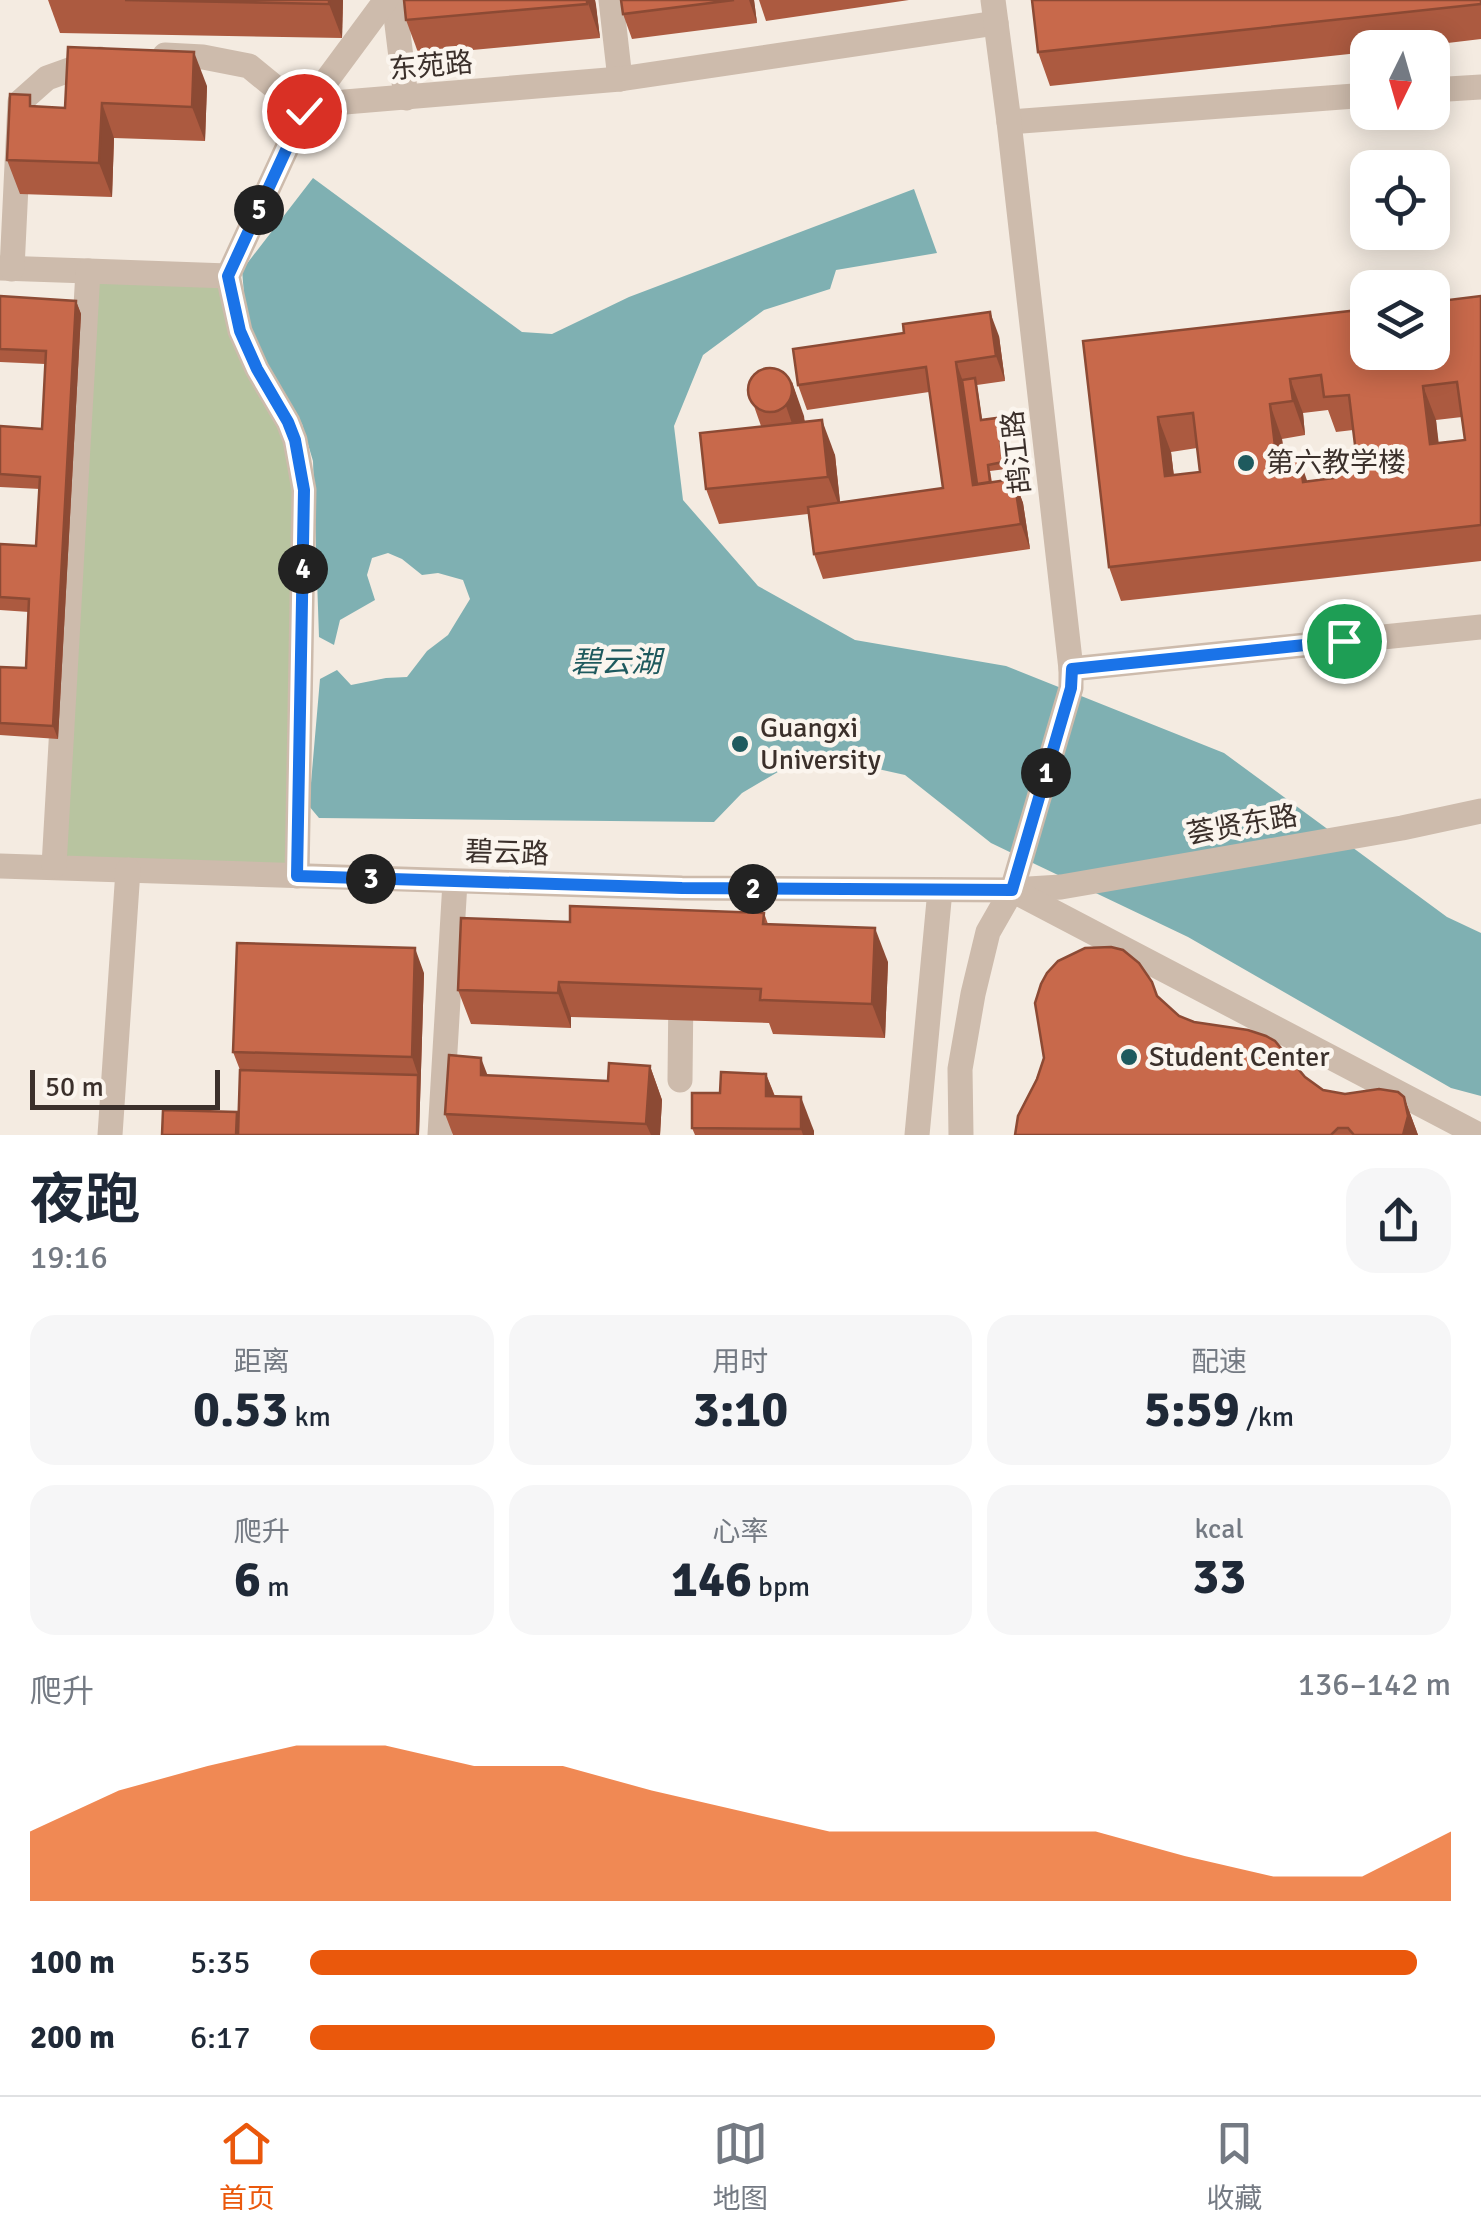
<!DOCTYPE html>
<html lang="zh">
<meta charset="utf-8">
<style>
:root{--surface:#fff;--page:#f6f6f7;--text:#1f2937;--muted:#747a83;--line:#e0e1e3;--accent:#ea580c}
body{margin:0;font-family:Signika,"Noto Sans SC",sans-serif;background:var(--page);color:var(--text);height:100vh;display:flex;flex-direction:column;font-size:38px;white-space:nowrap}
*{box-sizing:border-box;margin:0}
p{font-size:32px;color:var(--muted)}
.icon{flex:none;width:55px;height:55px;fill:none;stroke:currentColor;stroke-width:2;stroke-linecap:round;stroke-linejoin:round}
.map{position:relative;height:1135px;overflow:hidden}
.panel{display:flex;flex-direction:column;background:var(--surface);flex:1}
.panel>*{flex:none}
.needle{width:65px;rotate:185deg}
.fabs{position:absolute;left:1350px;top:30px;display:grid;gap:20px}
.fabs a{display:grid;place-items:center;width:100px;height:100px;border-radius:20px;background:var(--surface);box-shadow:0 5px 25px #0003;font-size:50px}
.scale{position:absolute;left:30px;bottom:25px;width:190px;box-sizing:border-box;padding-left:10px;border:5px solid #3b302b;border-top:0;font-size:28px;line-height:35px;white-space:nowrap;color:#3b302b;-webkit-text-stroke:8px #fbf5ee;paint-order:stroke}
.pin{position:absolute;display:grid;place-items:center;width:85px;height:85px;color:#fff;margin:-42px;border:5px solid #fff;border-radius:50%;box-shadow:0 2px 10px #0007}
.km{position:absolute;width:50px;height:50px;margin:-25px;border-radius:50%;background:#222;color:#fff;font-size:28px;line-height:50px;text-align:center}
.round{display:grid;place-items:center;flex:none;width:105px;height:105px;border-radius:30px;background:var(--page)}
.overview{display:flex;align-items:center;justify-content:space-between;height:170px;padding:0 30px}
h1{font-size:55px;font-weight:700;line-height:75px}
.figures{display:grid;grid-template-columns:repeat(3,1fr);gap:15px;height:170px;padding:10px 30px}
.figures div{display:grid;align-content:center;border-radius:25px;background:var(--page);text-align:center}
.figures b{font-size:50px;font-weight:700}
.figures small{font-size:28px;font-weight:400}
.figures p{font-size:28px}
.chart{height:280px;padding:20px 30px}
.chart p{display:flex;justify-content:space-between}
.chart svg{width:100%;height:180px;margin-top:10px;fill:var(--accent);opacity:.7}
ul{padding:0 30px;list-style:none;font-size:32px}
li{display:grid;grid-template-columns:160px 120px 1fr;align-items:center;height:75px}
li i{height:25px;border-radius:12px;background:var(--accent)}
.menu{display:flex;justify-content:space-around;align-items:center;height:140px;border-top:2px solid var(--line);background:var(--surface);font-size:28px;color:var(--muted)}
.menu a{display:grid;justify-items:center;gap:5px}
.menu .on{color:var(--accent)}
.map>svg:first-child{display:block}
.green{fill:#b8c4a0}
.water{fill:#7fb0b2}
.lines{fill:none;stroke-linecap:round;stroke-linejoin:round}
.minor{stroke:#cdbbac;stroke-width:25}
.wall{fill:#ac5a40;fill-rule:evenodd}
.shaded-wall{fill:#8c4a34}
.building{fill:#c8694b;stroke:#8c4a34;stroke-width:2.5;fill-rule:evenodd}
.route-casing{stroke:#fff;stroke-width:20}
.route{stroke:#1a73e8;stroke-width:12}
.poi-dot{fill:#1f5a5e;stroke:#fbf5ee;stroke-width:4}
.labels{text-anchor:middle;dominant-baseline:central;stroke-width:9;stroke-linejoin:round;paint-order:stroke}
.street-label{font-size:28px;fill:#3b302b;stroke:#fbf5ee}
.poi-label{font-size:28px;fill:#3b302b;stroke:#fbf5ee;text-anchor:start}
.water-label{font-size:30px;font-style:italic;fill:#1f5a5e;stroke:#fbf5ee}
</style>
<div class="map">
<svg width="1481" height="1135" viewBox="0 0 1481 1135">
<rect width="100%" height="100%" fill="#f4ebe1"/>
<path class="green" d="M 94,279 L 223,282 L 298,468 L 291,868 L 60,861 Z"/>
<path class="water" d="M 313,178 L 522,332 L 552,334 L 629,297 L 914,189 L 937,253 L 836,270 L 830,289 L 764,310 L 703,355 L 674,426 L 683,500 L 758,586 L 855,640 L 1006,666 L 1224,753 L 1447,917 L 1481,933 L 1481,1096 L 1451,1088 L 1188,937 L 991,843 L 905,775 L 833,759 L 783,769 L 742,793 L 714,822 L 319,818 L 309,806 L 320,679 L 337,670 L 351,685 L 386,678 L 407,677 L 427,651 L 448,635 L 470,599 L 463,580 L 438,573 L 422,575 L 402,559 L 388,553 L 372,558 L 367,575 L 375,600 L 340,620 L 334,645 L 319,637 L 313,461 L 302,424 L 254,344 L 245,306 L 242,270 Z"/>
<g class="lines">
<g class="minor">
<path d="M 394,0 L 406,98"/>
<path d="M 611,0 L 620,79"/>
<path d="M 165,55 L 203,57 L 249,66 L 304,111 L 386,0"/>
<path d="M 1432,90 L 1481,87"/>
<path d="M 1009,122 L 1368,95"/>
<path d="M 0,268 L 88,271"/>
<path d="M 12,269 L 20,102 L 47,78 L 100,59"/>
<path d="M 1071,669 L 1481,627"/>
<path d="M 0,866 L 682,888 L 1012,890 L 1061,887 L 1402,828 L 1481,811"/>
<path d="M 54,866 L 88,271 L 228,276"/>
<path d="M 297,876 L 304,490 L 295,440 L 288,422 L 257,369 L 240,331 L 228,276 L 304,111 L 345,102 L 620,79 L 996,23"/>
<path d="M 1012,890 L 1479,1135"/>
<path d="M 680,1080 L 681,988"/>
<path d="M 110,1135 L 128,870"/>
<path d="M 440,1135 L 455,882"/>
<path d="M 917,1135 L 940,890"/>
<path d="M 961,1135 L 960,1069 L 973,994 L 988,932 L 1012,890 L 1071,688 L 1071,669 L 1009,122 L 993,0"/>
</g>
</g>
<g class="wall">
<path d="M 48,0 L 343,0 L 342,38 L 60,33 Z"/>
<path d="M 404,0 L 595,0 L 600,38 L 419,55 L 406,20 Z"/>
<path d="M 621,0 L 754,0 L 757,23 L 632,39 L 623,14 Z"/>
<path d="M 759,0 L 909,0 L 766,21 Z"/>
<path d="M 1481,0 L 1481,39 L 1406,48 L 1368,48 L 1368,52 L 1050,86 L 1038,52 Z"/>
<path d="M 207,86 L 205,141 L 114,138 L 112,197 L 20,194 L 7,160 L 35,107 L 65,108 Z"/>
<path d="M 0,296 L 76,301 L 81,314 L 58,739 L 0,735 L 0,667 L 26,668 L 29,612 L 0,610 L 0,544 L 36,546 L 40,489 L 0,487 L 0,426 L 42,429 L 45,364 L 0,362 Z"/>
<path d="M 1481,296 L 1481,561 L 1121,601 L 1109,567 L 1083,341 ZM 1328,410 L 1336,432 L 1353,430 L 1356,453 L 1334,478 L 1308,482 L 1285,462 L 1282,439 L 1305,435 L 1303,413 ZM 1462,417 L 1465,440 L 1438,444 L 1436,420 ZM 1197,448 L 1200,472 L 1174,476 L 1171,452 Z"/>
<path d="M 999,336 L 1005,381 L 977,385 L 982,420 L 999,424 L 1006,469 L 990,471 L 992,482 L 1014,479 L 1023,503 L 1030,549 L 823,579 L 814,554 L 808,514 L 719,524 L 706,489 L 761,426 L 748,389 L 792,382 L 805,422 L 835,455 L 840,503 L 943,488 L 929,392 L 807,410 L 798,385 Z"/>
<path d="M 764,913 L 768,924 L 888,962 L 885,1038 L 773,1034 L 769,1023 L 571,1017 L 571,1028 L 471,1024 L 458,990 L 570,922 Z"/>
<path d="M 424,973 L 419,1135 L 162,1135 L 237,1112 L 239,1118 L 240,1070 L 233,1052 Z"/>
<path d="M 1157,996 L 1179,1016 L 1305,1077 L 1323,1090 L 1345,1094 L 1404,1097 L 1418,1135 L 1015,1135 L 1044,1058 Z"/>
<path d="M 650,1066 L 662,1100 L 660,1135 L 453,1135 L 445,1114 L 488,1075 L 608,1081 Z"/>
<path d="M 766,1074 L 775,1096 L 814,1131 L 814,1135 L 695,1135 L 692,1128 L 720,1093 Z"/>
</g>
<g class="shaded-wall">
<path d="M 329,0 L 343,0 L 342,38 L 329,4 Z"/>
<path d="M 587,0 L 595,0 L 596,5 L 600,38 Z"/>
<path d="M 749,0 L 754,0 L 757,23 Z"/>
<path d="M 194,52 L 207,86 L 205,141 L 192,107 Z"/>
<path d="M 102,103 L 114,138 L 112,197 L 99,163 Z"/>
<path d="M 76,301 L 81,314 L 58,739 L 53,726 Z"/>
<path d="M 990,312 L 999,336 L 1005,381 L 996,356 Z"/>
<path d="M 956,362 L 965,387 L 981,502 L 973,485 Z"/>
<path d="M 1290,379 L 1303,413 L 1305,435 L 1293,401 Z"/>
<path d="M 792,382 L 804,416 L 805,425 L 798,441 L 786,406 Z"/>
<path d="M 1423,386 L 1436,420 L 1443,479 L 1430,444 Z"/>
<path d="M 1270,404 L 1282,439 L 1290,497 L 1277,463 Z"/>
<path d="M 1158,417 L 1171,452 L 1178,511 L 1165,476 Z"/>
<path d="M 822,420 L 835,455 L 841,511 L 828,477 Z"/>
<path d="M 1300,460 L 1312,495 L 1303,482 Z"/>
<path d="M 1014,479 L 1023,503 L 1030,549 L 1021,524 Z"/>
<path d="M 875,928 L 888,962 L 885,1038 L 872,1004 Z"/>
<path d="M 415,948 L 424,973 L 419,1135 L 417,1135 L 418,1075 L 412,1057 Z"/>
<path d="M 559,982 L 571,1017 L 571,1028 L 558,993 Z"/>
<path d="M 481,1058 L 494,1092 L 481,1075 Z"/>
<path d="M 650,1066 L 662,1100 L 660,1135 L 651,1135 L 646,1124 Z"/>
<path d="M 766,1074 L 779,1108 L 779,1131 L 766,1096 Z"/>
<path d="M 801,1097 L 814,1131 L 814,1135 L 803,1135 L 801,1129 Z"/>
<path d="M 1404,1097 L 1418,1135 L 1403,1135 Z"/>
</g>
<g class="building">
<path d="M 125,0 L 329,0 L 329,4 Z"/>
<path d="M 404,0 L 587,0 L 587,4 L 406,20 Z"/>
<path d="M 621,0 L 734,0 L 623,14 Z"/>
<path d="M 1032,0 L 1481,0 L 1481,4 L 1038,52 Z"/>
<path d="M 68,47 L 194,52 L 192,107 L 102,103 L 99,163 L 7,160 L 10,94 L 30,95 L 30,106 L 65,108 Z"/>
<path d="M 0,296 L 76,301 L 53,726 L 0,723 L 0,667 L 26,668 L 29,599 L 0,597 L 0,544 L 36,546 L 40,477 L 0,474 L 0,426 L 42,429 L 46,351 L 0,349 Z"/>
<path d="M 1481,296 L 1481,525 L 1109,567 L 1083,341 L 1368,309 L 1368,352 L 1432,352 L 1432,302 ZM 1321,375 L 1324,397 L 1349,395 L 1356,453 L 1331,457 L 1334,478 L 1303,482 L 1300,460 L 1277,463 L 1270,404 L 1293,401 L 1290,379 ZM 1457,382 L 1465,440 L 1430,444 L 1423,386 ZM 1193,413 L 1200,472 L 1165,476 L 1158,417 Z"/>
<path d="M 990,312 L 996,356 L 956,362 L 973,485 L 1014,479 L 1021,524 L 814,554 L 808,507 L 943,488 L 926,367 L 798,385 L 793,349 L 904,333 L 903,324 Z"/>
<circle cx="770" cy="390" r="22"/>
<path d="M 975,378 L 981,420 L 997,418 L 1003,462 L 988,465 L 990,482 L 977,484 L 962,380 Z"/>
<path d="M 822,420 L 828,477 L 706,489 L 700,433 Z"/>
<path d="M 570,906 L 764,913 L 763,924 L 875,928 L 872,1004 L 760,1000 L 761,989 L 559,982 L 558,993 L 458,990 L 461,918 L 570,922 Z"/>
<path d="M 237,943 L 415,948 L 412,1057 L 233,1052 Z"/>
<path d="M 1111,947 L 1123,950 L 1139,963 L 1152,982 L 1157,996 L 1179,1016 L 1194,1022 L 1248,1030 L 1266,1036 L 1275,1041 L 1305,1077 L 1323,1090 L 1345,1094 L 1379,1089 L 1398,1092 L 1404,1097 L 1408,1116 L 1403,1135 L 1354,1135 L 1348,1128 L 1338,1128 L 1331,1135 L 1015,1135 L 1018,1116 L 1037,1079 L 1044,1058 L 1035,1003 L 1041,984 L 1047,973 L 1058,961 L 1085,948 Z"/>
<path d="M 449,1055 L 481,1058 L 481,1075 L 608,1081 L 609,1063 L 650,1066 L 646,1124 L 445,1114 Z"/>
<path d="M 240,1070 L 418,1075 L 417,1135 L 238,1135 Z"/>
<path d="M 721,1072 L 766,1074 L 766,1096 L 801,1097 L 801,1129 L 692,1128 L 692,1093 L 720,1093 Z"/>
<path d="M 163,1110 L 237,1112 L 236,1135 L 162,1135 Z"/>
</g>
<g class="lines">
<g class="route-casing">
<path id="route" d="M 304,111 L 228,276 L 240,331 L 257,369 L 288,422 L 295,440 L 304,490 L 297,876 L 682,888 L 1012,890 L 1071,688 L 1072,669 L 1344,641"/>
</g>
<use href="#route" class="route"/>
</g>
<g class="poi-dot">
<circle cx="1246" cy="463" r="10"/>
<circle cx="740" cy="744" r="10"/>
<circle cx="1129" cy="1057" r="10"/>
</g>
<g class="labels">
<g class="street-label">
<text transform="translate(431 66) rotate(-5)">东苑路</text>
<text transform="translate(1017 452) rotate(-96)">鸪江路</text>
<text transform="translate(1242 825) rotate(-10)">荟贤东路</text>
<text transform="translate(507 853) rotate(2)">碧云路</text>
</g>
<g class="poi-label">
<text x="1266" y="463">第六教学楼</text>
<text x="760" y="728">Guangxi<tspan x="760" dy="32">University</tspan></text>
<text x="1149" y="1057">Student Center</text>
</g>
<g class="water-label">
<text x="616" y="662">碧云湖</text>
</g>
</g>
</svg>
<div class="fabs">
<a><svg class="needle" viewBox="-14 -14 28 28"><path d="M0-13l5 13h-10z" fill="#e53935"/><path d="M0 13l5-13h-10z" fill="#747a83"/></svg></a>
<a><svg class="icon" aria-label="locate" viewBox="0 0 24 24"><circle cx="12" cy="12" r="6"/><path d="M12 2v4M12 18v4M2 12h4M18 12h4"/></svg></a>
<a><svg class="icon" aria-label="layers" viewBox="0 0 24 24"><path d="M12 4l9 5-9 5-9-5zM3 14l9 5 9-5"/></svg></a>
</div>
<div class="scale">50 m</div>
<div class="pin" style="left:1344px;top:641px;background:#1e9e55"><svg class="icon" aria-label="arrive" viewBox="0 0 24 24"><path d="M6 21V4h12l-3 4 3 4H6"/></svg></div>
<div class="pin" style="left:304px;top:111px;background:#d93025"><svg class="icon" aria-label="check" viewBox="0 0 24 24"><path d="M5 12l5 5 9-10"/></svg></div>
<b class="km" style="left:1046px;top:773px">1</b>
<b class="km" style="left:753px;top:889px">2</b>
<b class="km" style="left:371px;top:879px">3</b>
<b class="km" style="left:303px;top:569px">4</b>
<b class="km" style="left:259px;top:210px">5</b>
</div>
<section class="panel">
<div class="overview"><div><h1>夜跑</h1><p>19:16</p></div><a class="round"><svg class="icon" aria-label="share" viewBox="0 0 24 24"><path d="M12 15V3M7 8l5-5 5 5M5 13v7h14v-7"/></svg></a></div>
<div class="figures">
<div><p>距离</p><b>0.53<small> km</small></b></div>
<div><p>用时</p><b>3:10</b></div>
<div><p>配速</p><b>5:59<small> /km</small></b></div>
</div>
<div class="figures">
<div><p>爬升</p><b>6<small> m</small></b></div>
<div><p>心率</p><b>146<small> bpm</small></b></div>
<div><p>kcal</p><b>33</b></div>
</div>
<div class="chart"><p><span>爬升</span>136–142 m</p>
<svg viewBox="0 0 160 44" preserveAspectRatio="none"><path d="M0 44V27L10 17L20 11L30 6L40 6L50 11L60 11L70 17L80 22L90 27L100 27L110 27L120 27L130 33L140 38L150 38L160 27V44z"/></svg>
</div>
<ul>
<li><b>100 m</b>5:35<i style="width:97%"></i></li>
<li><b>200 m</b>6:17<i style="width:60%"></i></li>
</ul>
</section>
<nav class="menu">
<a class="on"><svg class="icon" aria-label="home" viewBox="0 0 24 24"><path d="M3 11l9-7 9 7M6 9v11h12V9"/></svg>首页</a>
<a><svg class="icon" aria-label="map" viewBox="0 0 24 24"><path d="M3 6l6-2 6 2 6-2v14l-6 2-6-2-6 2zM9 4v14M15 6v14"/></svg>地图</a>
<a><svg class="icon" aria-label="saved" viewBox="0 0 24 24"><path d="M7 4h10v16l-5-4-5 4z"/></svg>收藏</a>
</nav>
